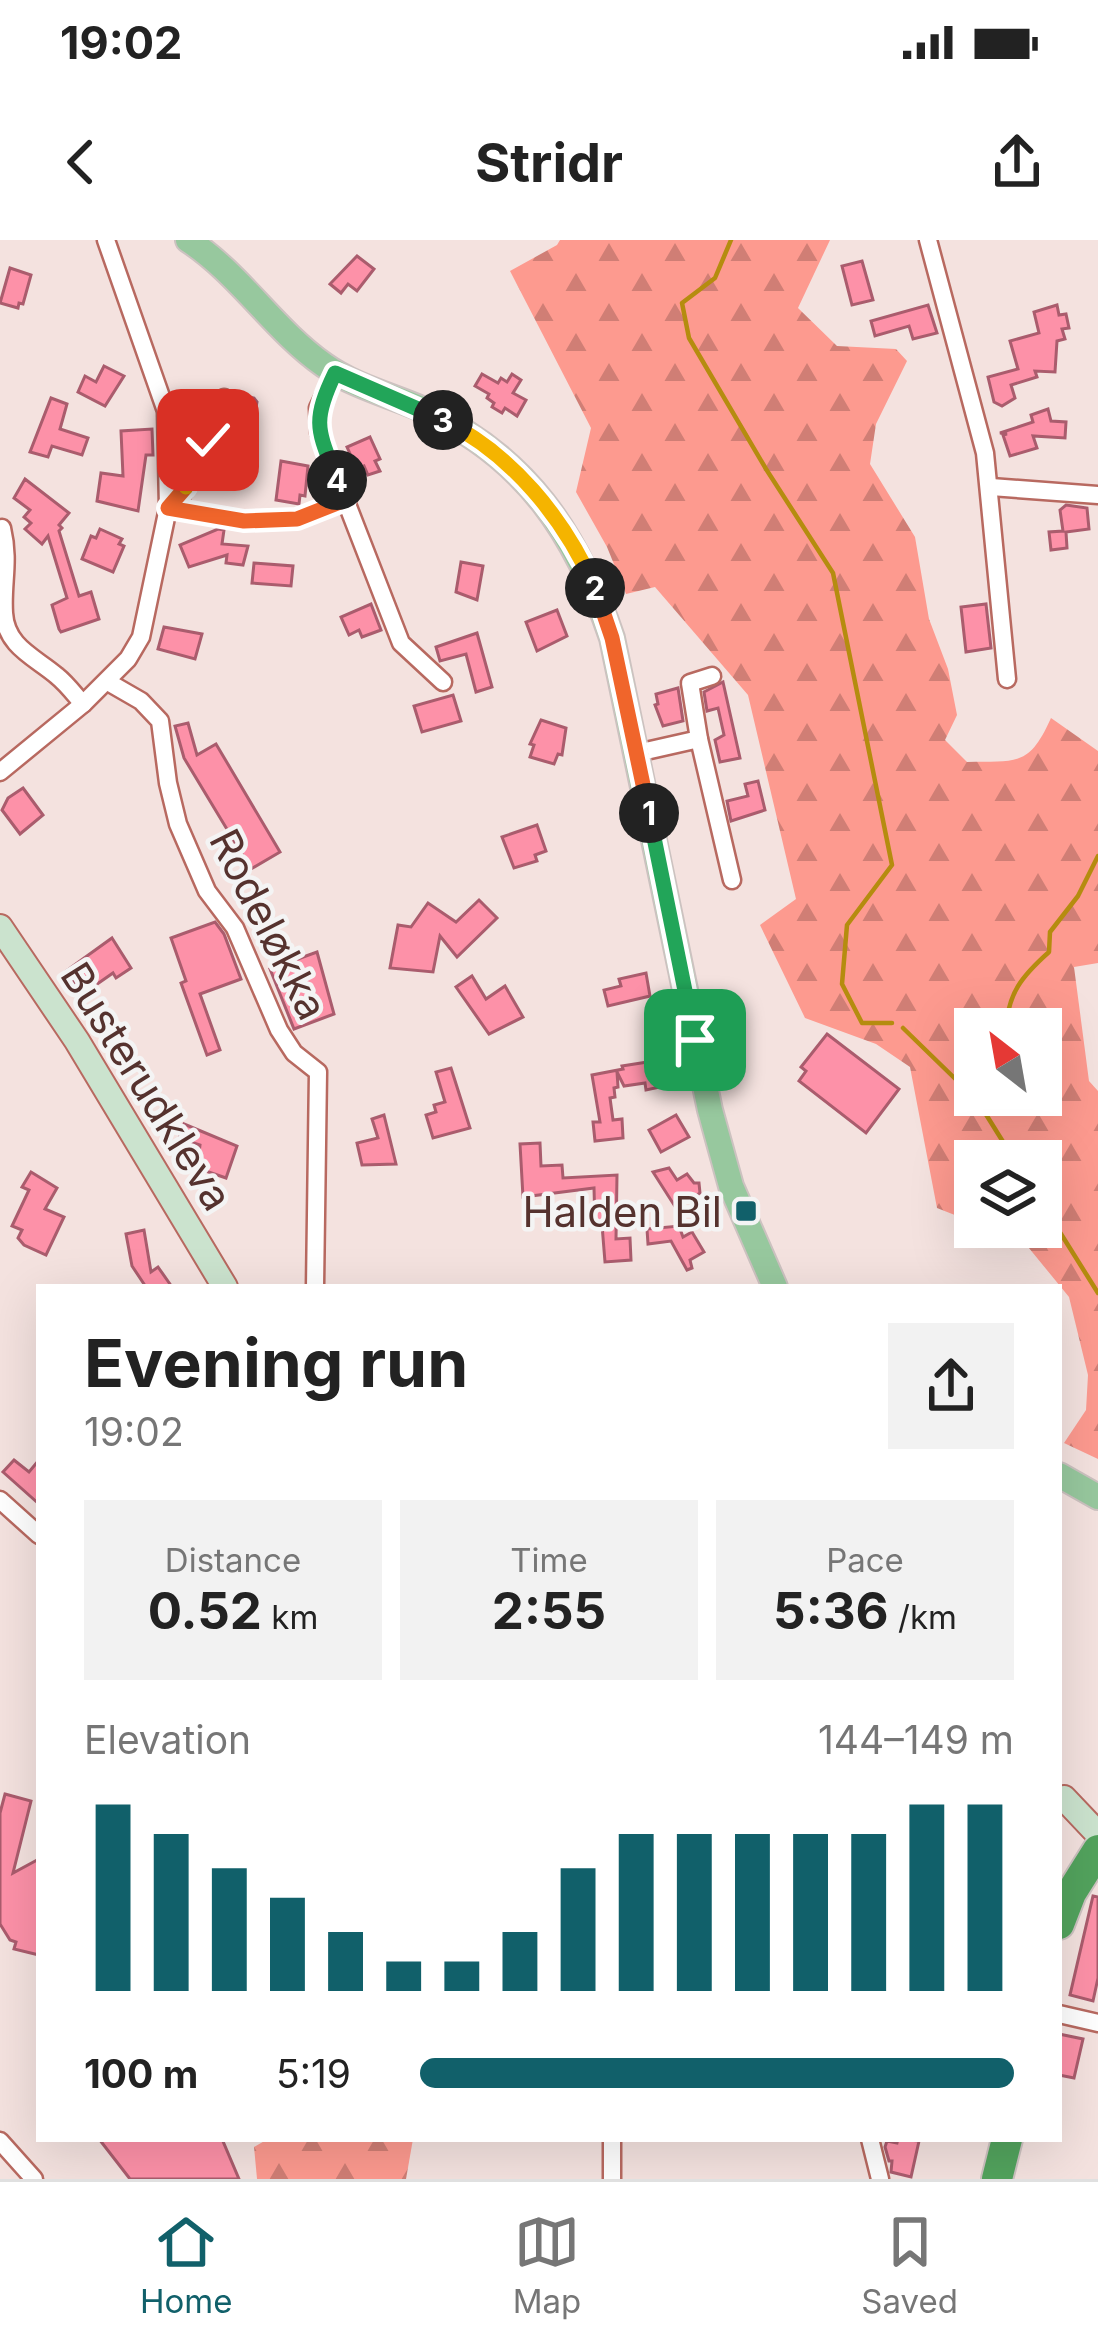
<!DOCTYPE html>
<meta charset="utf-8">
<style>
:root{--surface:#fff;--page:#f2f2f2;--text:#222;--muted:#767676;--line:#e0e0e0;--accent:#11606a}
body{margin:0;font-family:Inter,sans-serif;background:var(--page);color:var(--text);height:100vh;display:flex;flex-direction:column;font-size:45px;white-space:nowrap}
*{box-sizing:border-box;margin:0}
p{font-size:39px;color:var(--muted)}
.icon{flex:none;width:66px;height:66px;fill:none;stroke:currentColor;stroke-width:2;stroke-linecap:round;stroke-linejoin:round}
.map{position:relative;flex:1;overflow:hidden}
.sheet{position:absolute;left:36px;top:1044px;width:1026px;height:858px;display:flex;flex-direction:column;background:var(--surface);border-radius:0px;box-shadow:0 12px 48px #0002}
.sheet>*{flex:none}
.needle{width:78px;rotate:329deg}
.controls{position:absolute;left:954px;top:768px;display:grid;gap:24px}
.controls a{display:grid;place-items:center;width:108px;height:108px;border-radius:0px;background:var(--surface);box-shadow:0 12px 48px #0002;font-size:60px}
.pin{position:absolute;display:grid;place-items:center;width:102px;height:102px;color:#fff;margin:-51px;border-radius:24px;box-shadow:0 6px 18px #0006}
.km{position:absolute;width:60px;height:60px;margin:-30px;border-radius:50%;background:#222;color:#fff;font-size:33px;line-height:60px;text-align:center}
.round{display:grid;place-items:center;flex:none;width:126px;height:126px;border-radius:0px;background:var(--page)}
.summary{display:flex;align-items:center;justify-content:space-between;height:204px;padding:0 48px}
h1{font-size:66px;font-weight:700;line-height:90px}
.figures{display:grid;grid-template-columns:repeat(3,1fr);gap:18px;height:204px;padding:12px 48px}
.figures div{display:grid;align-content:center;border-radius:0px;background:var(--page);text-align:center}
.figures b{font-size:51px;font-weight:700}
.figures small{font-size:33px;font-weight:400}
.figures p{font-size:33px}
.chart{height:336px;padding:24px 48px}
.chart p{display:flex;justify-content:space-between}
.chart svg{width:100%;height:216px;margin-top:12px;stroke:var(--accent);stroke-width:6}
ul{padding:0 48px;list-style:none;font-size:39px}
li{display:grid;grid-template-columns:192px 144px 1fr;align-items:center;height:90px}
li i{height:30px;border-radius:15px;background:var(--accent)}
.status{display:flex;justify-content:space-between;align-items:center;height:84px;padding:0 60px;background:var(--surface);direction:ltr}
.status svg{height:33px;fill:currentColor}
header{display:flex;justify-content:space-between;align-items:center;height:156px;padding:0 48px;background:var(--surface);font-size:54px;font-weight:700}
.menu{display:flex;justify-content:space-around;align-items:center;height:168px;border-top:3px solid var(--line);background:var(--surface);font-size:33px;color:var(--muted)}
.menu a{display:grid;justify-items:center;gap:6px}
.menu .on{color:var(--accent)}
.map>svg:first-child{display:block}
.forest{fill:url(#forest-firs);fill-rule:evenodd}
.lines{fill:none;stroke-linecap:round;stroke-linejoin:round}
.stream{stroke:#b58c0f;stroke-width:4.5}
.building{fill:#fd91a8;stroke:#aa5c6d;stroke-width:3}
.street-casing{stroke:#b86960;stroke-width:21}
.secondary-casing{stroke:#b86960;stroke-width:28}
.primary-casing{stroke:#ccc2c0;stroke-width:28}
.highway-casing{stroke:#ccc2c0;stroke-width:34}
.street{stroke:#fff;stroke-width:16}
.secondary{stroke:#cbe3ce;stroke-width:24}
.primary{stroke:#97c89e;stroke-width:24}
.highway{stroke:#52a35d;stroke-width:30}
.split-1-casing{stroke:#fff;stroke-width:24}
.split-2-casing{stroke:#fff;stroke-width:24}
.split-3-casing{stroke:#fff;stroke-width:24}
.split-4-casing{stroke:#fff;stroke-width:24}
.split-5-casing{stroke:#fff;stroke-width:24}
.split-6-casing{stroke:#fff;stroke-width:24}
.split-1{stroke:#22a559;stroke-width:15}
.split-2{stroke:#f0652b;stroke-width:15}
.split-3{stroke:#f5b400;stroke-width:15}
.split-4{stroke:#22a559;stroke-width:15}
.split-5{stroke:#f0652b;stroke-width:15}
.split-6{stroke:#f5b400;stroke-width:15}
.poi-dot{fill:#11606a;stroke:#f4f4f4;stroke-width:4.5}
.labels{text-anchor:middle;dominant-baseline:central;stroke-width:9;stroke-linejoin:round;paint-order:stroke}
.street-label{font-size:42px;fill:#55322e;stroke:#f4f4f4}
.poi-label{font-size:42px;fill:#55322e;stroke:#f4f4f4;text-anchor:end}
</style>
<div class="status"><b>19:02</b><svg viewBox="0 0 49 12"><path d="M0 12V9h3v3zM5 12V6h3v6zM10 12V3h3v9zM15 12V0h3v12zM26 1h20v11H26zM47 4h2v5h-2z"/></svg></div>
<header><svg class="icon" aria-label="back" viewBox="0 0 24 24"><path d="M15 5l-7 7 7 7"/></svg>Stridr<svg class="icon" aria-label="share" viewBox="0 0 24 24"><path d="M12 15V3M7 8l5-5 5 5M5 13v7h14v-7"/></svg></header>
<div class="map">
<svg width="1098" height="1939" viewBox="0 0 1098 1939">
<defs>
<pattern id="forest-firs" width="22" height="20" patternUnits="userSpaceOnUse" patternTransform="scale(3)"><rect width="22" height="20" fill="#fd9a8f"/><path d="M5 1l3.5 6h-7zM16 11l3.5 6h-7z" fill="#d07e75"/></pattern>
</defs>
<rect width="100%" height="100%" fill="#f4e2df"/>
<g class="forest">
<path d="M 560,0 L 830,0 L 798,68 L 837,106 L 896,109 L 907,121 L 876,184 L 870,224 L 915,297 L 929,379 L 948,429 L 957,475 L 945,500 L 967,522 C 1017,521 1029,527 1051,478 L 1098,511 L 1098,723 L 1074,727 L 1089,841 L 1098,851 L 1098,1219 L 1064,1203 L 1086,1170 L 1088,1135 L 1069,1057 L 1024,1002 L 986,987 L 1041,987 L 1041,921 L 975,921 L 975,983 L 937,968 L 910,827 L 876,804 L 805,778 L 760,685 L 796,659 L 748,455 L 655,347 L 626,354 L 607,307 L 576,252 L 591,188 L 510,31 L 557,5 ZM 975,789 L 1041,789 L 1041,855 L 975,855 Z"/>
<path d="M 268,1899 L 413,1899 L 406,1939 L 257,1939 L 254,1907 Z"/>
</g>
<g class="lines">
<g class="stream">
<path d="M 731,0 L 715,38 L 682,63 L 689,98 L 766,229 L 833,333 L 892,625 L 847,685 L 842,744 L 862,783 L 892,783"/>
<path d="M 903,788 L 977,860 L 1015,921"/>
<path d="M 1006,789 C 1008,753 1022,736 1049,712 L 1050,692 L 1078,656 L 1098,616"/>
<path d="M 1041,962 L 1098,1053"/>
</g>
</g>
<g class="building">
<path d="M 357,16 L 374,29 L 357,51 L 348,44 L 341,53 L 330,44 Z"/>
<path d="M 862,21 L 873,60 L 852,65 L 842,26 Z"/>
<path d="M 10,28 L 31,35 L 23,64 L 19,63 L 18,68 L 0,63 Z"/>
<path d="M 928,65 L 937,93 L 913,99 L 909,86 L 875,96 L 871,81 Z"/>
<path d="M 1057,65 L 1059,75 L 1066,74 L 1069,88 L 1062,89 L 1065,99 L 1057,101 L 1055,132 L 1035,131 L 1037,137 L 1011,145 L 1015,158 L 1002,166 L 994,162 L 988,137 L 1018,129 L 1010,101 L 1039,93 L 1034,72 Z"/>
<path d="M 104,126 L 124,136 L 105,166 L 78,152 L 85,136 L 96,142 Z"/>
<path d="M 482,134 L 498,143 L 501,138 L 507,142 L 512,134 L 521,140 L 513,153 L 526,160 L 517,176 L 505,168 L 502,173 L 492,167 L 494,163 L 487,158 L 489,154 L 475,146 Z"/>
<path d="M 236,154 L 254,158 L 257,162 L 251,195 L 226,191 Z"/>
<path d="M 51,158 L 67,164 L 60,189 L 88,198 L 82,215 L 52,206 L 48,217 L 30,212 Z"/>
<path d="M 1048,169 L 1051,181 L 1066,182 L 1065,198 L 1033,196 L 1037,208 L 1010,216 L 1003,195 L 1007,194 L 1000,193 L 1033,182 L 1031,175 Z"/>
<path d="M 152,189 L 153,215 L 146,215 L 138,271 L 97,261 L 101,233 L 123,236 L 121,191 Z"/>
<path d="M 370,197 L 380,219 L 375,221 L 380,231 L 368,235 L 364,226 L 357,229 L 347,207 Z"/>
<path d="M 281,221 L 308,226 L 305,256 L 300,255 L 299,264 L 276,260 Z"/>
<path d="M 25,239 L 69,273 L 59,285 L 62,288 L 59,291 L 79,356 L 91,352 L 99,379 L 61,392 L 59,389 L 52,365 L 67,358 L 48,296 L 42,304 L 25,289 L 31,283 L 24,277 L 30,270 L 14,258 Z"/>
<path d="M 1066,265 L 1087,268 L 1089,289 L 1066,292 L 1067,308 L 1051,310 L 1049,292 L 1063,291 L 1060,270 Z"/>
<path d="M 100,289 L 122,299 L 119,304 L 124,306 L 113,332 L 82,319 L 91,296 L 96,298 Z"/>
<path d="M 218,289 L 224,290 L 222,304 L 248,306 L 243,325 L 226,323 L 227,315 L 189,327 L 180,305 Z"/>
<path d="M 461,322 L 483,326 L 477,360 L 456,352 Z"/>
<path d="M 254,323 L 293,326 L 291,346 L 252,343 Z"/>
<path d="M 371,364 L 381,390 L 362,397 L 359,390 L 349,395 L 341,377 Z"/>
<path d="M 986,364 L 991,408 L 966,412 L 961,367 Z"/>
<path d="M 557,370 L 567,396 L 537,411 L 526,382 Z"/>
<path d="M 164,387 L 202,394 L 195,419 L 158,409 Z"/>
<path d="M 477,393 L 492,447 L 476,452 L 466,414 L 440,421 L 436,407 Z"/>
<path d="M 723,442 L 740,518 L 720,522 L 715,500 L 724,495 L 718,468 L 707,471 L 704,452 Z"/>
<path d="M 678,448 L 683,481 L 663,486 L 655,465 L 658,464 L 656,454 Z"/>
<path d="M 453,455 L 461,481 L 422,492 L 414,466 Z"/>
<path d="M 541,480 L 566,488 L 562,515 L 558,514 L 554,524 L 530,517 L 534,505 L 530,504 Z"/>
<path d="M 188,483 L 197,515 L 216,504 L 280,612 L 251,629 L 184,518 L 175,486 Z"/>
<path d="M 758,541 L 765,570 L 731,581 L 727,561 L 748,556 L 745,544 Z"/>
<path d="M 23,548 L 43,575 L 20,594 L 2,570 L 8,558 Z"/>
<path d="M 537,585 L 546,611 L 535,615 L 537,621 L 514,628 L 502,597 Z"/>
<path d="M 479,660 L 497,678 L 457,717 L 440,696 L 433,732 L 390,728 L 398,685 L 411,687 L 428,663 L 456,682 Z"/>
<path d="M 215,682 L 224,694 L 241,739 L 200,754 L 220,810 L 207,815 L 181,743 L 186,741 L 171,698 Z"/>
<path d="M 112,698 L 131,728 L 116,738 L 113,733 L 83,754 L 66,731 Z"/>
<path d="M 317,712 L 334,774 L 294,789 L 270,729 Z"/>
<path d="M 646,733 L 650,756 L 608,766 L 604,750 L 621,746 L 619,739 Z"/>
<path d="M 472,736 L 486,759 L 505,746 L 523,777 L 489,794 L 456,747 Z"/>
<path d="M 827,794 L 899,849 L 866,893 L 799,841 L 806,831 L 801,827 Z"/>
<path d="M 673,818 L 678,843 L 646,850 L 645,843 L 624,846 L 617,832 L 618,847 L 614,848 L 615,857 L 610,858 L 613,880 L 622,879 L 623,898 L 595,901 L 593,882 L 600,882 L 592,835 L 623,829 L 622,826 Z"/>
<path d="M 451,828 L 470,888 L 433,898 L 426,875 L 436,872 L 434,865 L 445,862 L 436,832 Z"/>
<path d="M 384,875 L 396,924 L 362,925 L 357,903 L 378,898 L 372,879 Z"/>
<path d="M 676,875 L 689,897 L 661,912 L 649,890 Z"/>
<path d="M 184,884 L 237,906 L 226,938 L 197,928 L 200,905 L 179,898 Z"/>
<path d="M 540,903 L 541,926 L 562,925 L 563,938 L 617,935 L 616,999 L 630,998 L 631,1020 L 605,1022 L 602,985 L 595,985 L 594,948 L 523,957 L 520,904 Z"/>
<path d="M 669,928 L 677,940 L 687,934 L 694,943 L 699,943 L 700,953 L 676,968 L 653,932 Z"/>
<path d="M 31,932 L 57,948 L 45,969 L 64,977 L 46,1015 L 24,1005 L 18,998 L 22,990 L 12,986 L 29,950 L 22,947 Z"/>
<path d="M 679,986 L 683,997 L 692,992 L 704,1012 L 690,1020 L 692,1028 L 687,1030 L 671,1001 L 648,1004 L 647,989 Z"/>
<path d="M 144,990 L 151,1032 L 158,1027 L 172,1047 L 146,1047 L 132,1026 L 126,994 Z"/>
<path d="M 14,1220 L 29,1232 L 39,1220 L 39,1264 L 3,1232 Z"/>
<path d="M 5,1554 L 31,1561 L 13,1633 L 39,1619 L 39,1715 L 14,1709 L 16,1702 L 10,1700 L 0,1684 L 0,1573 Z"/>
<path d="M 1093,1656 L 1098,1657 L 1098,1738 L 1093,1761 L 1070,1755 Z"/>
<path d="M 1059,1794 L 1083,1799 L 1074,1838 L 1059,1835 Z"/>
<path d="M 99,1899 L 222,1899 L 239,1939 L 130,1939 Z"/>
<path d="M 898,1899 L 919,1901 L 911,1937 L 891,1932 L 892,1921 L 889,1921 L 885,1907 L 887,1901 L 897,1903 Z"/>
</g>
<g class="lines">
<g class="street-casing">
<g id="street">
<path d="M 928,0 L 985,213 L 1007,439"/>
<path d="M 335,133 L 318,168 L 319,192 L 401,403 L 443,442"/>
<path d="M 991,247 L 1098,255"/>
<path d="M 168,268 L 245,281 L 297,279 L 345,260"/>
<path d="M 168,268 L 182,255 L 224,158"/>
<path d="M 2,288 C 10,322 2,342 4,373 C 6,407 35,417 57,436 C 67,444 75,455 83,464"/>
<path d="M 108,442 L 141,461 L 160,481 L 168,543 L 178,584 L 207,651 L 235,688 L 279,790 L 294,813 L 318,832 L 315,1047"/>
<path d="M 699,499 L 690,443 L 712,436"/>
<path d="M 637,513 L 699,499 L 732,640"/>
<path d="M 0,532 L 83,464 L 128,419 L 141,397 L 168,268 L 166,171 L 106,0"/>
<path d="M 0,1260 L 39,1295"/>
<path d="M 1059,1774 L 1098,1783"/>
<path d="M 870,1899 L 880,1939"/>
<path d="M 0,1901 L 34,1939"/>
<path d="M 612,1939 L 612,1899"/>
</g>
</g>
<g class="secondary-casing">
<g id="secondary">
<path d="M 0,687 L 77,801 L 225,1047"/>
<path d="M 1064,1558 L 1098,1594"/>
</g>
</g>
<g class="primary-casing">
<g id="primary">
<path d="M 188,0 C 240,34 273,89 324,125 C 355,147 390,155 424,170 C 527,217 577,295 612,398 L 710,870 L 731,946 L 775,1047"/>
<path d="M 1059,1235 L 1098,1257"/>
</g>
</g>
<g class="highway-casing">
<g id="highway">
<path d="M 1059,1684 L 1071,1653 L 1098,1610"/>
<path d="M 997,1939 L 1007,1899"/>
</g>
</g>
<use href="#street" class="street"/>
<use href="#secondary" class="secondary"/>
<use href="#primary" class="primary"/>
<use href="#highway" class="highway"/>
</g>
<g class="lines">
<g class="split-1-casing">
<path id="split-1" d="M 649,573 L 695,800"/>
</g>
<g class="split-2-casing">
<path id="split-2" d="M 595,348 L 612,398 L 649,573"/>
</g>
<g class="split-3-casing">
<path id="split-3" d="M 443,180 C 512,214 564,278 595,348"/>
</g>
<g class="split-4-casing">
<path id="split-4" d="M 337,240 C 318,190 311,183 335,133 L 443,180"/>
</g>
<g class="split-5-casing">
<path id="split-5" d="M 186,247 L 168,268 L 244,281 L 297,279 L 345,260 L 337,240"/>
</g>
<g class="split-6-casing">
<path id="split-6" d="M 186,247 L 208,200"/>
</g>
<use href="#split-1" class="split-1"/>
<use href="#split-2" class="split-2"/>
<use href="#split-3" class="split-3"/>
<use href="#split-4" class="split-4"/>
<use href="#split-5" class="split-5"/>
<use href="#split-6" class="split-6"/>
</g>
<rect class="poi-dot" x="734" y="959" width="24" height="24" rx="6"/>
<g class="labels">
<g class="street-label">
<text transform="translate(269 684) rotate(63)">Rodeløkka</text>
<text transform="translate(147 846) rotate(58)">Busterudkleva</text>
</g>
<g class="poi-label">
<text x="722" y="971">Halden Bil</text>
</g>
</g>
</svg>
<div class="controls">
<a><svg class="needle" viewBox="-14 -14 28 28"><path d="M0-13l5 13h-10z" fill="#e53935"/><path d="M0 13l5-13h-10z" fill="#767676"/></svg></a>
<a><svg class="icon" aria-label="layers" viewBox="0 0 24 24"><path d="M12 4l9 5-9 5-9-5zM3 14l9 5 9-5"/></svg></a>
</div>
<div class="pin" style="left:695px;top:800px;background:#1e9e55"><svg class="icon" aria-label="arrive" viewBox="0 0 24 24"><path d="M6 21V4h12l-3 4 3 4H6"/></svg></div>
<div class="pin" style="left:208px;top:200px;background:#d93025"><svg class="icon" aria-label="check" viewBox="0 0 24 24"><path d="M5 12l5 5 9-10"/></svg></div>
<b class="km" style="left:649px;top:573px">1</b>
<b class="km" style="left:595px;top:348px">2</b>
<b class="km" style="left:443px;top:180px">3</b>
<b class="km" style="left:337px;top:240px">4</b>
<section class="sheet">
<div class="summary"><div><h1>Evening run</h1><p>19:02</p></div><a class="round"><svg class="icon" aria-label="share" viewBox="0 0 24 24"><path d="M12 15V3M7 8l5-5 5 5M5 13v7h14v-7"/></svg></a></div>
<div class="figures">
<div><p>Distance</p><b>0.52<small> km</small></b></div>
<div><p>Time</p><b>2:55</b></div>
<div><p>Pace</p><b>5:36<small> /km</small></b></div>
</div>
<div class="chart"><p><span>Elevation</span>144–149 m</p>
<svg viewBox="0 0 160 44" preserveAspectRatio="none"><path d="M5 44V6M15 44V12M25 44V19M35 44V25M45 44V32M55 44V38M65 44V38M75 44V32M85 44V19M95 44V12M105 44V12M115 44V12M125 44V12M135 44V12M145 44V6M155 44V6"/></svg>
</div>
<ul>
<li><b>100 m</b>5:19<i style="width:100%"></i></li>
</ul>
</section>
</div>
<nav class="menu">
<a class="on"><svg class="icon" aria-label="home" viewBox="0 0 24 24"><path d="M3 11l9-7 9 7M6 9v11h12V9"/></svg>Home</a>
<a><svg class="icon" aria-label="map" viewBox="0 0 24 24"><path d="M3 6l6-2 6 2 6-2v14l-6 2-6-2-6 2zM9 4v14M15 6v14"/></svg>Map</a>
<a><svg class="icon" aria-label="saved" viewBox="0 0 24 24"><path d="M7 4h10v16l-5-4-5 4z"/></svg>Saved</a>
</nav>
